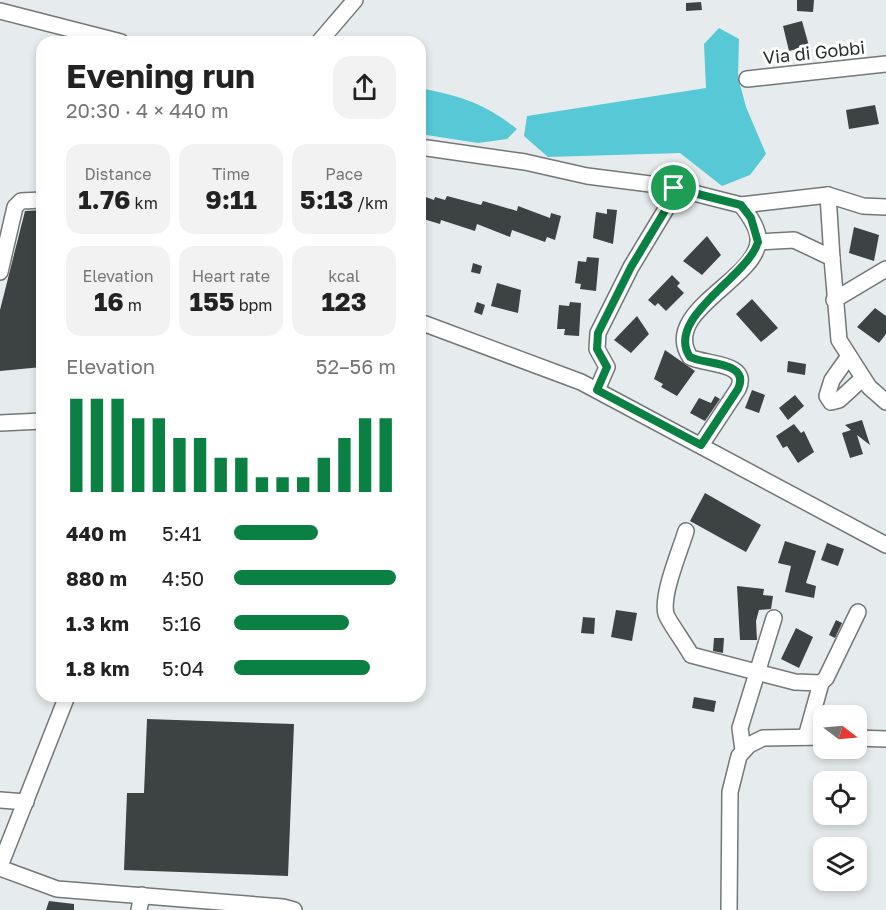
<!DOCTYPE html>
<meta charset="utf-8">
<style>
:root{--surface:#fff;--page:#f2f2f2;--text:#222;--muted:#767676;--accent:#0b8043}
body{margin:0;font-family:"Golos Text",sans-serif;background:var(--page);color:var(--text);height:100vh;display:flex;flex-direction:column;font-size:22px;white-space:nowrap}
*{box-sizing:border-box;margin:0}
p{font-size:20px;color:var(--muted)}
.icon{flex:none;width:33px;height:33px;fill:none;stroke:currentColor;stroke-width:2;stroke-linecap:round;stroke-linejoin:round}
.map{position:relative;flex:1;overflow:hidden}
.details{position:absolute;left:36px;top:36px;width:390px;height:666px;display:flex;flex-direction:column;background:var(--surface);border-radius:18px;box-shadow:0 3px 9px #0003}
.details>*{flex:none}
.needle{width:39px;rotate:106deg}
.tools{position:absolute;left:813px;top:705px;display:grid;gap:12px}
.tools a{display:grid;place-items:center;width:54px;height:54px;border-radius:12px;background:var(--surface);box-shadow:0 3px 9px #0003;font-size:30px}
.pin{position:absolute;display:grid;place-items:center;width:51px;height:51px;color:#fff;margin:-26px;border:3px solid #fff;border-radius:50%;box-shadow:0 2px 6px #0007}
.round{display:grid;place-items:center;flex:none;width:63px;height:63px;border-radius:18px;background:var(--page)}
.head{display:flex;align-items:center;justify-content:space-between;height:102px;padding:0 30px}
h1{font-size:33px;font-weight:700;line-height:45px}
.stats{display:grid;grid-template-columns:repeat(3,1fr);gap:9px;height:102px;padding:6px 30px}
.stats div{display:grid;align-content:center;border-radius:15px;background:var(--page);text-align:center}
.stats b{font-size:26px;font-weight:700}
.stats small{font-size:16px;font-weight:400}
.stats p{font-size:16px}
.chart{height:168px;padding:12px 30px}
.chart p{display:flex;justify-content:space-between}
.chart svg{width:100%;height:108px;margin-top:6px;stroke:var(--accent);stroke-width:6}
ul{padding:0 30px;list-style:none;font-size:20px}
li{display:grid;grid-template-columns:96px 72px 1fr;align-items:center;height:45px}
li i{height:15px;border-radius:8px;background:var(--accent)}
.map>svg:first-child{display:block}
.forest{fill:#56c8d6}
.building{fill:#3d4242}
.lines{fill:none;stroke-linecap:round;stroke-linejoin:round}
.minor-casing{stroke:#727778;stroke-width:18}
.minor{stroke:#fff;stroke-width:15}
.route-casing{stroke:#fff;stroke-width:12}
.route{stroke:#0b8043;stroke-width:8}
.labels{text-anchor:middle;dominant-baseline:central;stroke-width:6;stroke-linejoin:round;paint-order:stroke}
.street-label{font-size:18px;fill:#2a2d2d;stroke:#fff}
</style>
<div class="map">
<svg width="886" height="910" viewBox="0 0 886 910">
<rect width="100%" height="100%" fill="#e6eced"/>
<g class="forest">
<path d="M 719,28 L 739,39 L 738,77 L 746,107 L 766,154 L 750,175 L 722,186 L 680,153 L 548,157 L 524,136 L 527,116 L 706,88 L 704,44 Z"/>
<path d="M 420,88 C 460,96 484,103 517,129 L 507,139 L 478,143 L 420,134 Z"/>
</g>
<g class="building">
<path d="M 797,0 L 814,0 L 813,12 L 797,11 Z"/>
<path d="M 701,2 L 702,10 L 686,11 L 686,3 Z"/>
<path d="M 802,21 L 809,46 L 789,51 L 783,26 Z"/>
<path d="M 875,105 L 879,124 L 849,129 L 846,110 Z"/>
<path d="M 420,195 L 434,200 L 435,197 L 445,200 L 447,196 L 481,205 L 483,201 L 517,211 L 518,206 L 550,218 L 551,213 L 561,216 L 555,240 L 547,237 L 545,242 L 512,230 L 510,237 L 477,224 L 475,231 L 441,220 L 440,224 L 420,218 Z"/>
<path d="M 607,209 L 617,210 L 613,244 L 593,238 L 596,212 L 607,214 Z"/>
<path d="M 42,210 L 42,367 L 0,371 L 0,310 L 25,211 Z"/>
<path d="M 854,227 L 879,235 L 874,261 L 849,253 Z"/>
<path d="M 707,236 L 721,255 L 702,275 L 683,261 Z"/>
<path d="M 587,257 L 599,258 L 596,291 L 580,289 L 581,284 L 575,283 L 578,261 L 586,262 Z"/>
<path d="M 473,263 L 482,266 L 480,274 L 471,272 Z"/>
<path d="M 672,275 L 680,283 L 677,286 L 684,293 L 666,311 L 658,303 L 655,306 L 648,300 Z"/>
<path d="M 497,283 L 521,290 L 518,313 L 491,306 Z"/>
<path d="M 752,299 L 778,328 L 761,342 L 736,314 Z"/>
<path d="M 477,302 L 485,305 L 482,315 L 474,312 Z"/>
<path d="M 570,302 L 581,303 L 579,336 L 564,335 L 565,329 L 557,329 L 559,305 L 569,306 Z"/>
<path d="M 875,308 L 886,316 L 886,334 L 879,343 L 857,327 Z"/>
<path d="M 637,316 L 649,334 L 631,353 L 614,340 Z"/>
<path d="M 665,350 L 695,371 L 677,396 L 661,387 L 663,384 L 654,379 Z"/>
<path d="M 788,361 L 806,364 L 805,375 L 787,372 Z"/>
<path d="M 752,390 L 765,395 L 759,413 L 745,408 Z"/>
<path d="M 795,395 L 804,406 L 788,420 L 779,408 Z"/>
<path d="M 715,396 L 720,399 L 705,421 L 690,413 L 699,398 L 711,403 Z"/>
<path d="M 862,420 L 870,445 L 857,435 L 863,454 L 850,458 L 842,433 L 851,430 L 845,425 Z"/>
<path d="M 794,424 L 801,433 L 804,431 L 814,452 L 798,463 L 787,446 L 783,448 L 776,436 Z"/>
<path d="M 705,493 L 761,525 L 746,552 L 690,521 Z"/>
<path d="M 785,541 L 816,551 L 806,583 L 816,586 L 814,598 L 785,592 L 791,566 L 778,563 Z"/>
<path d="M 827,543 L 844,549 L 838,566 L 821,560 Z"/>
<path d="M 737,586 L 764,589 L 763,595 L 773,596 L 771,609 L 759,610 L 756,621 L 757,640 L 740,640 Z"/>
<path d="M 616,610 L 637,613 L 632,641 L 611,637 Z"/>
<path d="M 583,617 L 595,618 L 594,634 L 581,633 Z"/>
<path d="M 836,620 L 842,623 L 835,638 L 829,635 Z"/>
<path d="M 796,628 L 813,637 L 799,668 L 781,659 Z"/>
<path d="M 714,638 L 724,638 L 723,653 L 713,651 Z"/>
<path d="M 694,697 L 716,701 L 714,712 L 692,708 Z"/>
<path d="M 147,719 L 294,724 L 288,876 L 124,870 L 127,793 L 144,793 Z"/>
<path d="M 49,901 L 74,904 L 74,910 L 46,910 Z"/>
</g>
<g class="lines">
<g class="minor-casing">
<g id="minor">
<path d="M 0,11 L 121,42"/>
<path d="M 319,42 L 355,0"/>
<path d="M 747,79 L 886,64"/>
<path d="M 420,147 L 525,162 L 587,176 L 666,186 L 741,205 L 828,195 L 863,206 L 886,207"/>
<path d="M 828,195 L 832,258"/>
<path d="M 758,242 L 794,240 L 832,258 L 839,340 L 869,387 L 886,402"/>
<path d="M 0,272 L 15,207 L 21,201 L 42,200"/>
<path d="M 834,300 L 886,269"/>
<path d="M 420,322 L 581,382 L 886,545"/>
<path d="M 849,356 L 832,380 L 827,396 L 831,402 L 839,400 L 863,378"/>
<path d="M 597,390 L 607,367 L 597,349 L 598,333 L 631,267 L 666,209 L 673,188"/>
<path d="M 0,423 L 42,421"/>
<path d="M 701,445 L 738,389 C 751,362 705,365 690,357 C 661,312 753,281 758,243 C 760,230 749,215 741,205"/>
<path d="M 686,531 C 680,551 661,595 666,614 C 668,621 686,645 691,655 L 795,682 L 821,683"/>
<path d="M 806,737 L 821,683 L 826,678 L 858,612"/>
<path d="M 856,738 L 886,739"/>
<path d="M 743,750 L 740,728 L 774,618"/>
<path d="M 0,800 L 26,802"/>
<path d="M 0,866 L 67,696"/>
<path d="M 0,868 L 57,889 L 283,907 L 294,910"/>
<path d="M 139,910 L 142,895"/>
<path d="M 729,910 L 730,792 L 739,756 L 749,745 L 763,738 L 824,737"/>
</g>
</g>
<use href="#minor" class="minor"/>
</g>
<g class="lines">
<g class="route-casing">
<path id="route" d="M 674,188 L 741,205 L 751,218 L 758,242 C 748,277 664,318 690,357 C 705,365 751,361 738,389 L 701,445 L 597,390 L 607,367 L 597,349 L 598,333 L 631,267 L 666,209 Z"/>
</g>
<use href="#route" class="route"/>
</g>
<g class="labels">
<g class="street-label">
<text transform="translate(814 52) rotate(-6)">Via di Gobbi</text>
</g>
</g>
</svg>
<div class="tools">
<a><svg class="needle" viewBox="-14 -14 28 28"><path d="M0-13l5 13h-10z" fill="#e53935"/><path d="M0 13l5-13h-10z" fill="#767676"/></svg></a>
<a><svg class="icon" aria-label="locate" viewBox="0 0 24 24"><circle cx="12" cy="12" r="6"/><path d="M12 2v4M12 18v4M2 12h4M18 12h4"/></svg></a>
<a><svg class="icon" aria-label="layers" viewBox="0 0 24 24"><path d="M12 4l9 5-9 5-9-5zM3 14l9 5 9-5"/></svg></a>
</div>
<div class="pin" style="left:674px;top:188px;background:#1e9e55"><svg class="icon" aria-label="arrive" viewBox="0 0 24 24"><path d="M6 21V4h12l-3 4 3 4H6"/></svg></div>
<section class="details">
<div class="head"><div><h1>Evening run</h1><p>20:30 · 4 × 440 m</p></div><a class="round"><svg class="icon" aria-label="share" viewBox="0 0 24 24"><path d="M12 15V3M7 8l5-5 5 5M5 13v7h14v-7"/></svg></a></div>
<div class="stats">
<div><p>Distance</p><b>1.76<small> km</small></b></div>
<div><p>Time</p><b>9:11</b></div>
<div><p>Pace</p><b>5:13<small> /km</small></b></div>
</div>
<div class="stats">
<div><p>Elevation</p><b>16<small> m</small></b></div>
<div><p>Heart rate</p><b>155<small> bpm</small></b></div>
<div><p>kcal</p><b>123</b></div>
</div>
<div class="chart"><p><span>Elevation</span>52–56 m</p>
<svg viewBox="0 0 160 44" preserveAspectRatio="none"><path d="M5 44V6M15 44V6M25 44V6M35 44V14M45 44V14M55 44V22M65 44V22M75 44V30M85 44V30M95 44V38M105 44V38M115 44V38M125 44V30M135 44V22M145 44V14M155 44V14"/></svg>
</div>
<ul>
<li><b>440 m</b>5:41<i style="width:52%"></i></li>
<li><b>880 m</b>4:50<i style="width:100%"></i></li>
<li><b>1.3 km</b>5:16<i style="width:71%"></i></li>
<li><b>1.8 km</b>5:04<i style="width:84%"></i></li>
</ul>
</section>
</div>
